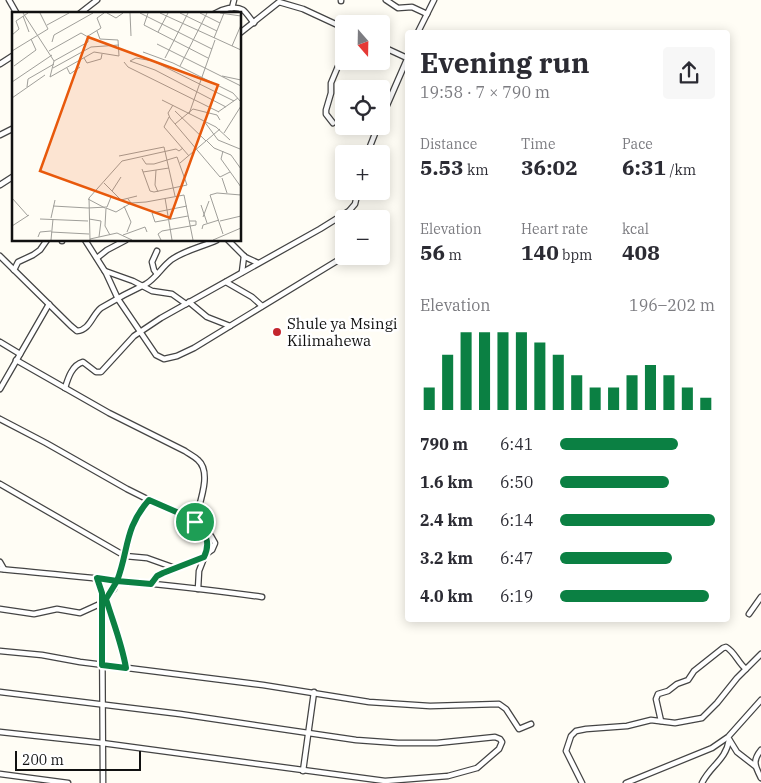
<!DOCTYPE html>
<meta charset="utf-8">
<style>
:root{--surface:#fff;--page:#f7f7f7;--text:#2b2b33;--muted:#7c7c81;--accent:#0b8043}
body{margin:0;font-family:"IBM Plex Serif",serif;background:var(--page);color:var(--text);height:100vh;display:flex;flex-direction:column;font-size:19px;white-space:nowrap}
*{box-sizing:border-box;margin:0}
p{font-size:16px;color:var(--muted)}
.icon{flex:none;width:28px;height:28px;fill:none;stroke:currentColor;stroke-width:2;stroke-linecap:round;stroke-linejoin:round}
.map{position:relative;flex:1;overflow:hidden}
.panel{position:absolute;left:405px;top:30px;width:325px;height:592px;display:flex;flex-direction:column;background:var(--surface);border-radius:5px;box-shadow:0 2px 12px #0003}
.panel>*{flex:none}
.needle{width:32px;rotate:160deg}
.controls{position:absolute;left:335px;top:15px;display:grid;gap:10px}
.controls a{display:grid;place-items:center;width:55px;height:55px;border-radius:5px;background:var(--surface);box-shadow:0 2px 12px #0003;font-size:25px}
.scale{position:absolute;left:15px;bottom:12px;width:126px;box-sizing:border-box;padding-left:5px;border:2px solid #111;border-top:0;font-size:14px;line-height:18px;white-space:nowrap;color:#111;-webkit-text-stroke:4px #fff;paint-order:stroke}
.pin{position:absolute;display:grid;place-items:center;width:42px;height:42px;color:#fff;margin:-21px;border:2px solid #fff;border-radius:50%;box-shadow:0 1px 5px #0007}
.round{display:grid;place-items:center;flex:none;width:52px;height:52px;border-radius:5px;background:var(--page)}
.overview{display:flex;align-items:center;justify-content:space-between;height:85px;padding:0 15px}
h1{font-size:28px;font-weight:800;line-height:38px}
.metrics{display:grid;grid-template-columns:repeat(3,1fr);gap:8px;height:85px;padding:5px 15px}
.metrics div{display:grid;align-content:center}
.metrics b{font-size:21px;font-weight:800}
.metrics small{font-size:14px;font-weight:400}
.metrics p{font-size:14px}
.chart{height:140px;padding:10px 15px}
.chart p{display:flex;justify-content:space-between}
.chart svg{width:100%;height:90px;margin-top:5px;stroke:var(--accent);stroke-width:6}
ul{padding:0 15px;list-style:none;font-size:16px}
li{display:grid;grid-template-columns:80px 60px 1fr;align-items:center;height:38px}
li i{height:12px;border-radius:6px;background:var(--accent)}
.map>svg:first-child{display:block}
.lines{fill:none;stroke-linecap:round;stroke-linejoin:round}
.minor-casing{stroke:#444;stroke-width:7}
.minor{stroke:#fff;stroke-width:4.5}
.route-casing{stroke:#fff;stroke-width:10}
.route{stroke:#0b8043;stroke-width:6}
.poi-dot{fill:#c4262e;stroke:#fff;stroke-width:2}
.labels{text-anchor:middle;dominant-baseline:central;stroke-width:5;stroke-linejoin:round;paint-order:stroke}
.poi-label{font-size:15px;fill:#111;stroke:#fff;text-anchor:start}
.inset-road{fill:none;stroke:#a09f9a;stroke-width:1}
.view{fill:#e8590c;fill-opacity:0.15;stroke:#e8590c;stroke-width:2.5}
.inset-edge{fill:none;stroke:#111;stroke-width:2.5}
</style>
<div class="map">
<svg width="761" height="783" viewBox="0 0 761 783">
<rect width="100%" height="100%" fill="#fffdf5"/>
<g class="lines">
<g class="minor-casing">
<g id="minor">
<path d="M 9,0 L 17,14"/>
<path d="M 386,0 L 398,8 L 412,7 L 427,14"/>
<path d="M 341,1 L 341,0"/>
<path d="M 232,8 L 234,0"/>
<path d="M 79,14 L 97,0"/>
<path d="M 214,14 C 222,9 235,5 243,10 C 247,13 251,20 254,23"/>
<path d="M 418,32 L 434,0"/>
<path d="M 240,33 L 279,2 L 303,9 L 344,28"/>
<path d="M 381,46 L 407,58"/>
<path d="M 0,64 L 14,55"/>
<path d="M 381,119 L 408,57"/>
<path d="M 333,123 L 326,114 L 326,110 L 331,93 L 331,83 L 344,52"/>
<path d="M 0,135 L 14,128"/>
<path d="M 367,154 L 378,126"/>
<path d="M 0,185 L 14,176"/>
<path d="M 85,240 L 106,273 L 118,299 L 156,355 L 164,359 L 177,356 L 194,348 L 345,256"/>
<path d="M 228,240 L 245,257 L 258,263"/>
<path d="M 62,241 L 62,240"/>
<path d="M 157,251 L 152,262 L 154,270 L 157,274"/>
<path d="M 0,256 L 71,326 L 77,331 C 90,330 92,315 101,308 C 116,299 131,291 146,284 C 156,278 162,267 171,260 C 185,250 202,247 217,240"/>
<path d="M 97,258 L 107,250 L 126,240"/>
<path d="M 14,270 L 18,262 L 33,255 L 40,250 L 47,240"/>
<path d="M 105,271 L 133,281 L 152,291 L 172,294 L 186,304"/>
<path d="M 242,272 L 244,256"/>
<path d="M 226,282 L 252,297 L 262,306"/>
<path d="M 189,302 L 207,317 L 230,326"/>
<path d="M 0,342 L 20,354"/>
<path d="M 16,360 L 109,413 L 185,451 C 189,454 194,456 198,460 C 213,473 198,506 195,522"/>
<path d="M 65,388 C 68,378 72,365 83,362 L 96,372 L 101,372 L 134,336 L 161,318 L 320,229 L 349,211 L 355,204 L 358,191"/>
<path d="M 0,389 L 49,304"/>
<path d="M 0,419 L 46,443 L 127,489 L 157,504 L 188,517 L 195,522 L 205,533 L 208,541 L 206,553 L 199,571 L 198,589"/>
<path d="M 0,484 L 125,556 L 147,558 L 175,568"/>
<path d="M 205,555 L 212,550 L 215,543 L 211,536 L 206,534"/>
<path d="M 0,562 L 4,569"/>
<path d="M 0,569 C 87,578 175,584 262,597"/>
<path d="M 97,579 L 102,593 L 102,603 L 103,783"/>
<path d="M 151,584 L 157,576 L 163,573 L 204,557"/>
<path d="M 106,599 C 113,622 122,644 126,668"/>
<path d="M 0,609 L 34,614 L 57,609 L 80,613 L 102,603 L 114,589 L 122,568 L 127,541 L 130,532 L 139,512 L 149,500"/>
<path d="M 749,614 L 761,597"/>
<path d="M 0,651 L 42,655 L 80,662 L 263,685 L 369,702 L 430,706 L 499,704 L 506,709 L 519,729 L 531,724"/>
<path d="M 0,692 L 180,714 L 356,740 L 398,743 L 437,743 L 495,737 L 500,739 L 502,742 L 499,749 L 477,768 L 448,776 L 385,781 L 102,743 L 0,732"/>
<path d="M 661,721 L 656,699 L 658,694 L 668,691 L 677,684 L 688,680 L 694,671 L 723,648 L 726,647 C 735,652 738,663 746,669"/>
<path d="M 729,739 L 737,752 L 755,766"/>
<path d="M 761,750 C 752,761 755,766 761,778"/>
<path d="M 303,771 L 314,692"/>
<path d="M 0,774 L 68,783"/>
<path d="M 582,783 L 566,751 L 571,736 L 576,731 L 586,729 L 627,726 L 651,720 L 675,723 L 702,718 L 717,703 L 737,678 L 761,654"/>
<path d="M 626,783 L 712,748 L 728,737 L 761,700"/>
<path d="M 702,783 C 710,766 726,760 729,740"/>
</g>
</g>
<use href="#minor" class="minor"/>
</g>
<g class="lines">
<g class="route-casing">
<path id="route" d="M 195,522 C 206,534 211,542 204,557 L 163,573 L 157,576 L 151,584 L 117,581 L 106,599 C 113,622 122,644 126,668 L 102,665 L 102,593 L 97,578 L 117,581 C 129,550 124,528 149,500 L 188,517 L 195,522"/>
</g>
<use href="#route" class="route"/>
</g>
<circle class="poi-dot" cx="277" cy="332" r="5"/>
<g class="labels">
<g class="poi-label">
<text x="287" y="323">Shule ya Msingi<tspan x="287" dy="17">Kilimahewa</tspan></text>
</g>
</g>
<g transform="translate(12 12)">
<rect width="229" height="229" fill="#fffdf5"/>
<path class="inset-road" d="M 11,1 L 42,49 L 38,65 L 82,40 L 107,44 L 106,28 L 88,27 L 85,19M 95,1 L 104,6 L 111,1M 118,1 L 119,24M 128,1 L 200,37M 136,1 L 132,13 L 196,46M 148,1 L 229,38M 168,1 L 205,19M 188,1 L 208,11M 208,1 L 229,4M 11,4 L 17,20M 35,13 L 57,1M 146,20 L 156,1M 0,23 L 7,17 L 4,9 L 16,1M 202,26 L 212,1M 40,30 L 42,23 L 81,1M 145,32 L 229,74M 220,34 L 229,13M 0,39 L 36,17 L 28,1M 37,39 L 69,21 L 76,25M 131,40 L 161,51 L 221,81 L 229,90M 72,46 L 75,51 L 89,47 L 90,42M 153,46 L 176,1M 42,49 L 76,30 L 76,24 L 89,16 L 85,6 L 92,1M 118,49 L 124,46 L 141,49 L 222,89M 118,49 L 143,58 L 214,95M 112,50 L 116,55 L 207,100M 2,54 L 24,38 L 19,27M 168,54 L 195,1M 41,56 L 79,35 L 107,33M 55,56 L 58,62 L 68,55M 210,64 L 229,68M 0,70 L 40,43M 15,75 L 16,67 L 42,52M 0,86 L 33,63M 150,88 L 204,115 L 218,128M 161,93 L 156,101 L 158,106 L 208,165 L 218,160M 163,99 L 194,129M 206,100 L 226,86M 177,102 L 203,28M 157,105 L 152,115 L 177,144M 192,109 L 206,128 L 228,137M 163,112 L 181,97 L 205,103 L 208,108M 212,121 L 229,94M 195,129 L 202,136 L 219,143 L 229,157M 211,139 L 209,147 L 229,175M 107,144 L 152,135 L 163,184M 168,151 L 208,117M 130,157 L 138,179 L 142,180 L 175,173 L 165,145 L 142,152 L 134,152 L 130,146M 144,158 L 143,173 L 146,180M 131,160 L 157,156M 210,166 L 215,181M 92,171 L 109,188 L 125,184M 100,179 L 109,165M 0,186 L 16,204M 153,186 L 160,228M 76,187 L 93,196M 116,187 L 119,191 L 134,190 L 172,183 L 181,228M 189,193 L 195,211M 41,194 L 76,196M 112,194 L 119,210 L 115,220M 175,194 L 140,201 L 143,210 L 176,204M 76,196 L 95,195 L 99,185M 94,196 L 104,200 L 119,191M 94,196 L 93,214 L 98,223M 191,205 L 197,189M 39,206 L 43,188M 28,207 L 76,209M 77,207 L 89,209 L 87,225M 208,209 L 229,204M 0,214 L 17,203M 190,217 L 191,213 L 207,208M 39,220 L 77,222M 211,222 L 198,183 L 205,181 L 229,183M 111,223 L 133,215 L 135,220M 26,225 L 28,220 L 39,219M 78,227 L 105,221 L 120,228M 39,228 L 41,207M 78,228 L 77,186 L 110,149 L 164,137 L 167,139 L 171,136M 149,228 L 146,222 L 150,219 L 184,213 L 184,209 L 177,209M 201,228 L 229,216"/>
<path class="view" d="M 76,25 L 206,73 L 158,206 L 28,159 Z"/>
<rect width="229" height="229" class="inset-edge"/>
</g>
</svg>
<div class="controls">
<a><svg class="needle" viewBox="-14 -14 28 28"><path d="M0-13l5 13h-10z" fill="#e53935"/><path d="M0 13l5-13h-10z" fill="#7c7c81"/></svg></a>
<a><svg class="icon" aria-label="locate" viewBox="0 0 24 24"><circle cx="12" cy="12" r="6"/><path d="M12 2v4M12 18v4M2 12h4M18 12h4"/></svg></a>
<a>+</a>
<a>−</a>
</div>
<div class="scale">200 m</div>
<div class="pin" style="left:195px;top:522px;background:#1e9e55"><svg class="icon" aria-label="arrive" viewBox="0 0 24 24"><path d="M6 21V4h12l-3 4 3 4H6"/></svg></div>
<section class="panel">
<div class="overview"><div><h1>Evening run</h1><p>19:58 · 7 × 790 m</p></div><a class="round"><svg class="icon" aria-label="share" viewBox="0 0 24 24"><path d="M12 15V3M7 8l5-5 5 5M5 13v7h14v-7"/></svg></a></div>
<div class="metrics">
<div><p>Distance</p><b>5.53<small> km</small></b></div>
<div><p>Time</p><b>36:02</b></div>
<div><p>Pace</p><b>6:31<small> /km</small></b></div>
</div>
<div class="metrics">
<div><p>Elevation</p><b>56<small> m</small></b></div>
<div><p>Heart rate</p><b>140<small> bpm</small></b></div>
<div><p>kcal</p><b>408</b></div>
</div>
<div class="chart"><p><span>Elevation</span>196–202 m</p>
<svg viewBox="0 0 160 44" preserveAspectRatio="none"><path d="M5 44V33M15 44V17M25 44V6M35 44V6M45 44V6M55 44V6M65 44V11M75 44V17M85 44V27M95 44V33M105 44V33M115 44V27M125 44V22M135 44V27M145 44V33M155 44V38"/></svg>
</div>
<ul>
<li><b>790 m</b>6:41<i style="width:76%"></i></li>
<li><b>1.6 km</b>6:50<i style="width:70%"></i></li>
<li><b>2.4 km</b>6:14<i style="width:100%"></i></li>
<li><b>3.2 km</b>6:47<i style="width:72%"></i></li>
<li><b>4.0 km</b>6:19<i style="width:96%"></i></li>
</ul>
</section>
</div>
